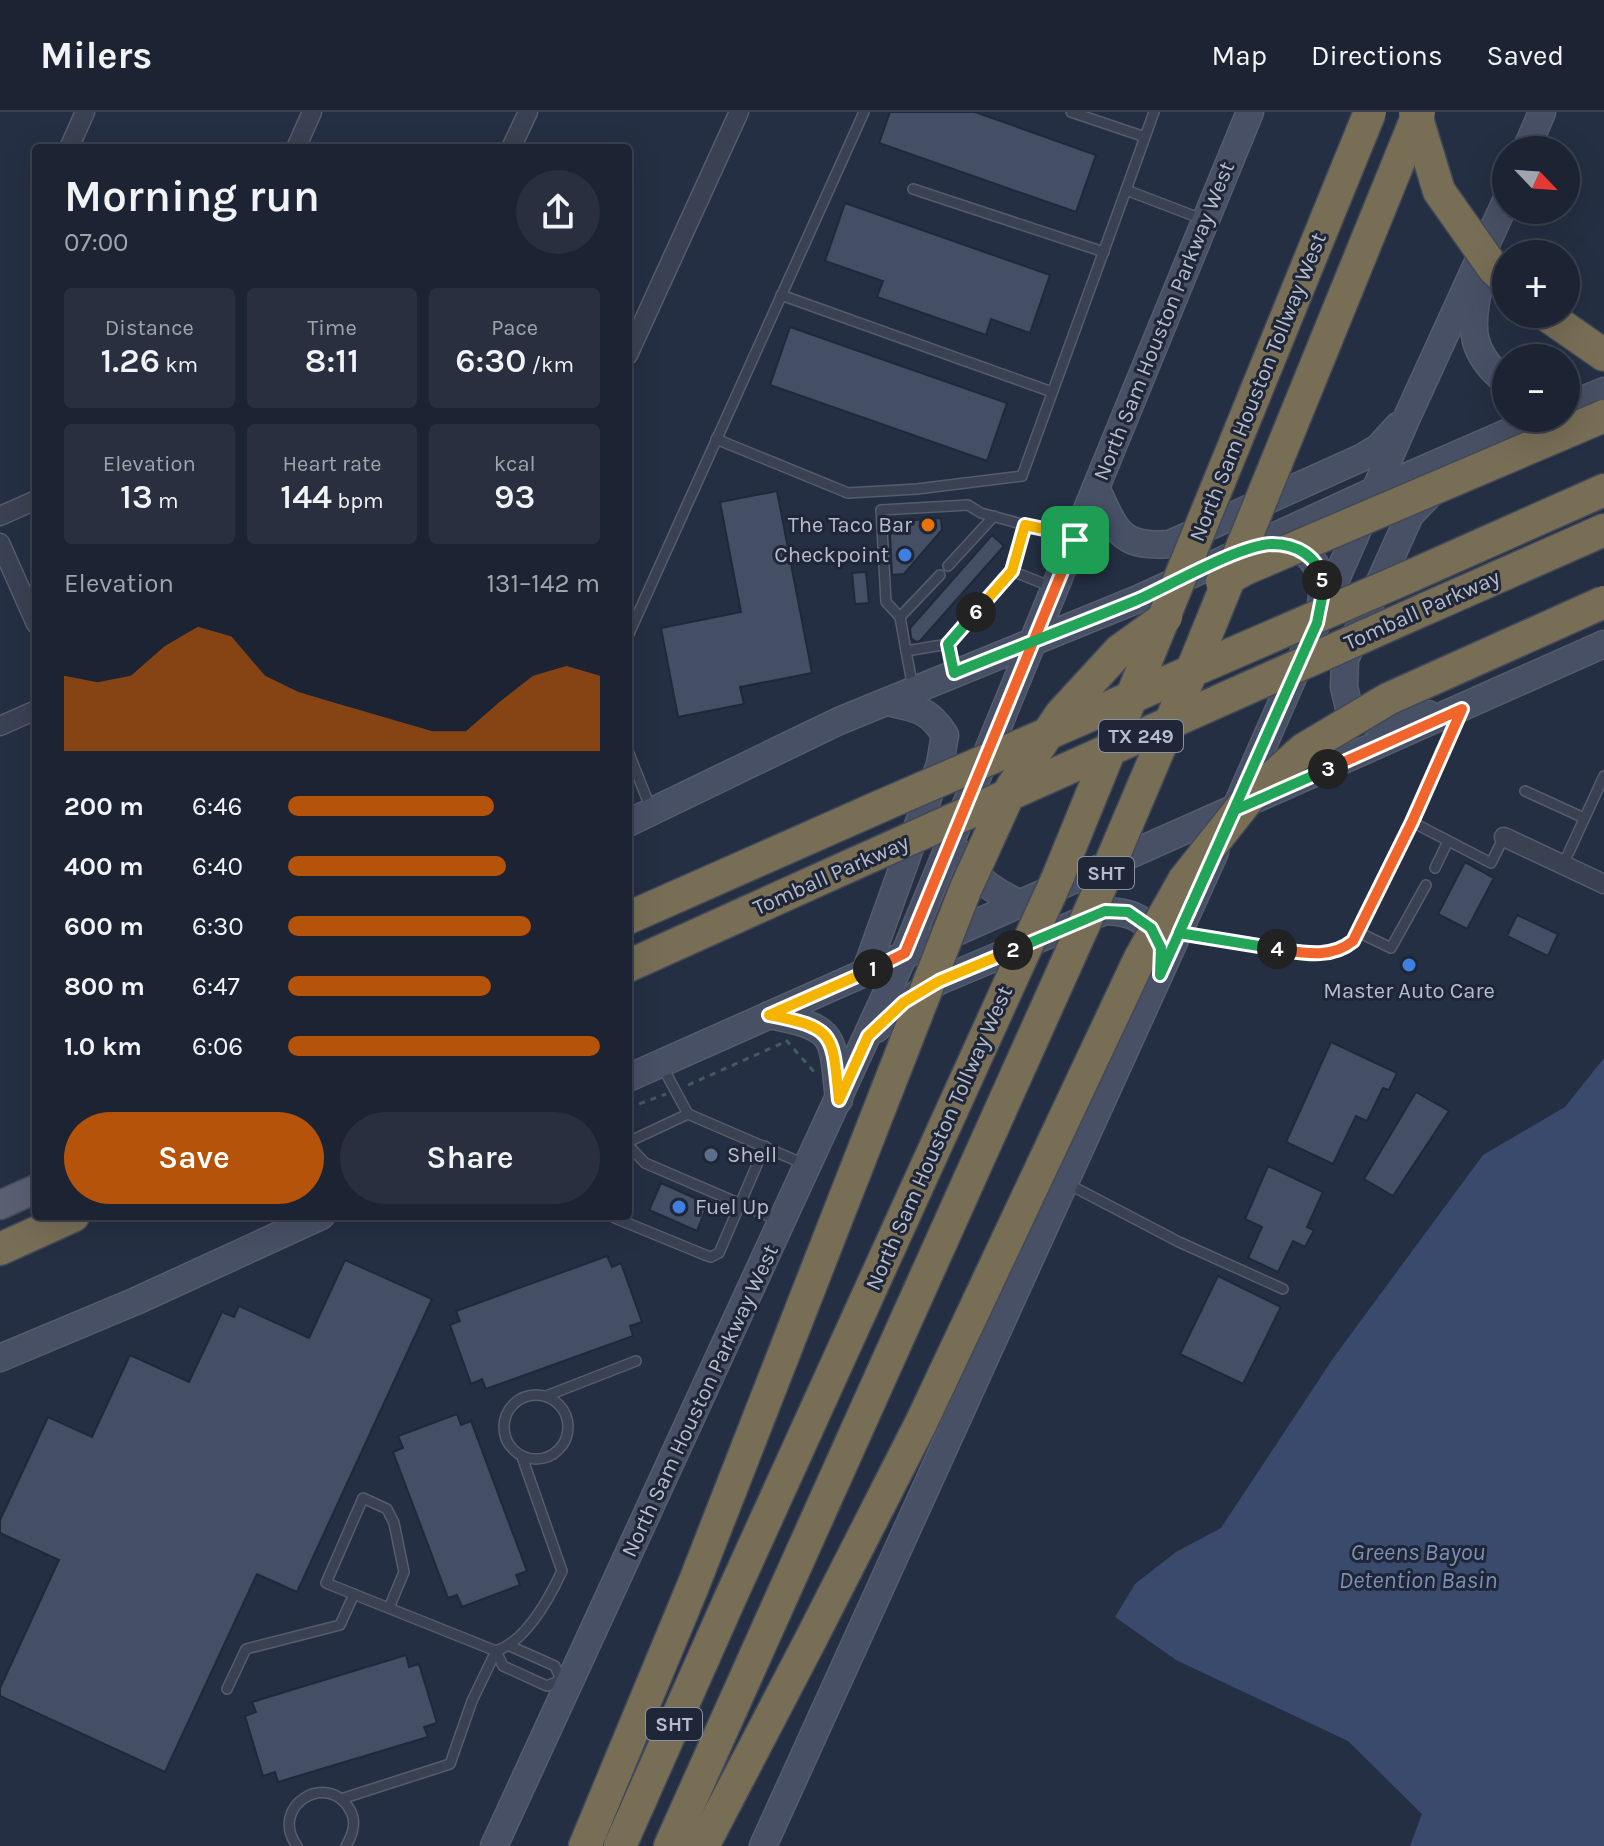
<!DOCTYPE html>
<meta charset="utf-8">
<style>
:root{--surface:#1c2332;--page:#292f3e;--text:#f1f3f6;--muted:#a0a4ac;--line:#3a404d;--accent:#b45309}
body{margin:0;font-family:Karla,sans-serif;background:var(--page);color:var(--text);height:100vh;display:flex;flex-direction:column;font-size:30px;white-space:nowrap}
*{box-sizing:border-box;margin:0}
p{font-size:26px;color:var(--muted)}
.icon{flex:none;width:44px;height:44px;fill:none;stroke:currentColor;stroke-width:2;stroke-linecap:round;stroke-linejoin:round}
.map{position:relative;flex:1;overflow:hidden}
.drawer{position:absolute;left:32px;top:32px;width:600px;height:1076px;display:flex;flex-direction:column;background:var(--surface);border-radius:8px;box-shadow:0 8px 32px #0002,0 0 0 2px var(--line)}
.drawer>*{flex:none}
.needle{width:52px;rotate:115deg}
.controls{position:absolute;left:1492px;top:24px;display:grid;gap:16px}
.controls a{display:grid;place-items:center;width:88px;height:88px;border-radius:50%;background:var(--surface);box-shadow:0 8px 32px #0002,0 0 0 2px var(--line);font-size:40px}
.pin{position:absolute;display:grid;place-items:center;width:68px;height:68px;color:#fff;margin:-34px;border-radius:16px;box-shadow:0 4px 12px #0006}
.km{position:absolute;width:40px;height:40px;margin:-20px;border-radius:50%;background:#222;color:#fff;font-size:22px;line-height:40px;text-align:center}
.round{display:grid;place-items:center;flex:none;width:84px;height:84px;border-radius:42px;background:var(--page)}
.overview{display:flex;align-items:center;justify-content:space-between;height:136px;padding:0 32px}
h1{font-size:44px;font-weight:600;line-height:60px}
.figures{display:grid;grid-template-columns:repeat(3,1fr);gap:12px;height:136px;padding:8px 32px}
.figures div{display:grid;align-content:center;border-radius:8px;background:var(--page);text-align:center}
.figures b{font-size:34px;font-weight:600}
.figures small{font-size:22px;font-weight:400}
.figures p{font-size:22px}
.chart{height:224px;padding:16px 32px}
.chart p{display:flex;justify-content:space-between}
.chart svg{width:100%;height:144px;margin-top:8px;fill:var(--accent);opacity:.7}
.cta{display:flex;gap:16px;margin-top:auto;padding:16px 32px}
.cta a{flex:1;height:92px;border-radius:48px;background:var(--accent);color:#fff;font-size:32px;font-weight:600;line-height:92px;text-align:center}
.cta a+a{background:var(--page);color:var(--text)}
ul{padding:0 32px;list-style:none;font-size:26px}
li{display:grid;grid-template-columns:128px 96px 1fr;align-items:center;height:60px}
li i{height:20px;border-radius:10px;background:var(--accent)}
header{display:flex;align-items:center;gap:48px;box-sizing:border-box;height:112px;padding:0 40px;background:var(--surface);border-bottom:2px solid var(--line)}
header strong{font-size:38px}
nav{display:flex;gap:44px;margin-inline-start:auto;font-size:28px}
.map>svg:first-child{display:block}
.water{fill:#3a4a6c}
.building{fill:#444e65;stroke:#202839;stroke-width:2}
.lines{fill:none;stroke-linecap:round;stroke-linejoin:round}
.service-casing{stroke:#555c6c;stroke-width:12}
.minor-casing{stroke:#555c6c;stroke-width:21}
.secondary-casing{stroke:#555c6c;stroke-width:29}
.primary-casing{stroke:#434a5b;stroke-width:31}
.motorway-casing{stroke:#414959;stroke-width:35}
.path{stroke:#455a60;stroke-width:3;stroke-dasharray:6 6;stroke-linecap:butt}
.service{stroke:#3a4152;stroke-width:9}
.minor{stroke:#3a4152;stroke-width:18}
.secondary{stroke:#475065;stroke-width:26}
.primary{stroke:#586072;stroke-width:28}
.motorway{stroke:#786e56;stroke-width:32}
.motorway-bridge-casing{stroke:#414959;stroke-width:35;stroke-linecap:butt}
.motorway-bridge{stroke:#786e56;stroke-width:32}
.split-1-casing{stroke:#fff;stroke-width:16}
.split-2-casing{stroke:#fff;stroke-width:16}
.split-3-casing{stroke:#fff;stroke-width:16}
.split-4-casing{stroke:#fff;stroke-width:16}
.split-5-casing{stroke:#fff;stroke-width:16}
.split-6-casing{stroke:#fff;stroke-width:16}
.split-7-casing{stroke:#fff;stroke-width:16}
.split-1{stroke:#f0652b;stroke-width:10}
.split-2{stroke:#f5b400;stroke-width:10}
.split-3{stroke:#22a559;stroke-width:10}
.split-4{stroke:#f0652b;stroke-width:10}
.split-5{stroke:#22a559;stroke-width:10}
.split-6{stroke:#22a559;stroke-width:10}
.split-7{stroke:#f5b400;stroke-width:10}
.food-dot{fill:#e8710a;stroke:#1e2637;stroke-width:3}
.shop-dot{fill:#3f7fe0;stroke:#1e2637;stroke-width:3}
.service-dot{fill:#5c6f8a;stroke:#1e2637;stroke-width:3}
.labels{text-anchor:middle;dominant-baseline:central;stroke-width:6;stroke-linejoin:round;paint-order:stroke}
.shield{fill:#1e2637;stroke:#89909f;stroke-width:2}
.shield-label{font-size:20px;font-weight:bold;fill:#b7bdcc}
.street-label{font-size:22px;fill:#b7bdcc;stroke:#1e2637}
.poi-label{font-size:22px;fill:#b7bdcc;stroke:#1e2637;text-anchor:end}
.water-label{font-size:24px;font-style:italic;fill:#7d8fb4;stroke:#1e2637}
</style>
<header>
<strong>Milers</strong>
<nav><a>Map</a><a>Directions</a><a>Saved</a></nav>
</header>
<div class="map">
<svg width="1604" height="1734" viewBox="0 0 1604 1734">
<rect width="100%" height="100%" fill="#252f43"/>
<path class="water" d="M 1604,946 L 1604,1734 L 1410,1734 L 1422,1702 L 1348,1629 L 1176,1548 L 1115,1505 L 1135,1472 L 1176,1440 L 1221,1416 L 1334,1245 L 1483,1043 L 1565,995 Z"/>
<g class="building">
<path d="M 890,0 L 975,0 L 1096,43 L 1076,100 L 879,31 Z"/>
<path d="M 845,91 L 1050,163 L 1030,221 L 991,207 L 986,223 L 877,185 L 883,169 L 825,149 Z"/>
<path d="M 790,215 L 1007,291 L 987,349 L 770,273 Z"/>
<path d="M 777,379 L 812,561 L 740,575 L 744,592 L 678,605 L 661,516 L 741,500 L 720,390 Z"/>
<path d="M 941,406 L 942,418 L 904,462 L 892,463 L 890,423 L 903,409 Z"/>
<path d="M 992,423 L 1004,434 L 920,529 L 916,530 L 911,526 L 910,516 Z"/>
<path d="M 866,460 L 869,491 L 855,492 L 852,461 Z"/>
<path d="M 1465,750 L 1494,766 L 1467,817 L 1438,802 Z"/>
<path d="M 1517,803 L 1558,822 L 1548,844 L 1507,824 Z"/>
<path d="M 1331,930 L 1397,961 L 1389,978 L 1383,976 L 1367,1009 L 1356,1004 L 1333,1052 L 1286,1030 Z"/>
<path d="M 1416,980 L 1449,999 L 1393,1084 L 1364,1067 Z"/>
<path d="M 1268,1054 L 1323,1080 L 1307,1115 L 1314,1118 L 1305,1135 L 1293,1129 L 1278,1160 L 1248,1146 L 1262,1115 L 1245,1107 Z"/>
<path d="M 661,1071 L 708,1092 L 697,1119 L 649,1098 Z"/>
<path d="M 607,1144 L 612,1155 L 621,1151 L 642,1210 L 630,1214 L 633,1224 L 486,1277 L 482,1267 L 471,1272 L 450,1213 L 460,1209 L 456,1199 Z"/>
<path d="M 345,1148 L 432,1187 L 297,1480 L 257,1462 L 165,1660 L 0,1584 L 0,1576 L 59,1448 L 0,1421 L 0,1408 L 48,1305 L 92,1325 L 130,1243 L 189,1270 L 222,1200 L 234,1205 L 239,1194 L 309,1226 Z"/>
<path d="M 1218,1164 L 1281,1195 L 1243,1272 L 1180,1242 Z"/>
<path d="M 457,1302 L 461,1313 L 471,1309 L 527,1459 L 516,1463 L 520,1473 L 462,1495 L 457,1483 L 448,1486 L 393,1340 L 403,1336 L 398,1324 Z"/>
<path d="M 406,1543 L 409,1555 L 419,1552 L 437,1611 L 424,1615 L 428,1625 L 278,1670 L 275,1660 L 263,1664 L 245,1604 L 256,1600 L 252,1590 Z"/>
</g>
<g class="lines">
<g class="service-casing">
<g id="service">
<path d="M 1071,0 L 1145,25"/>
<path d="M 1154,0 L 1126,78 L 1202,107"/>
<path d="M 913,77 L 1104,140"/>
<path d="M 781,183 L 1052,280"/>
<path d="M 716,327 L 848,381 L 917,377 L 1022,364 L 1126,78"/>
<path d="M 948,454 L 994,404"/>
<path d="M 1012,459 L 1052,475"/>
<path d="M 900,505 L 940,463"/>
<path d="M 628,524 L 864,0"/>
<path d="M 906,539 L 900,505 L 886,490 L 881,398 L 968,393 L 981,401 L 1025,413"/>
<path d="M 954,558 L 948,532 L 1012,459 L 1025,413 L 1058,420 L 1072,426"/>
<path d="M 913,576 L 906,539 L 948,532"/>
<path d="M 628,639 L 651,697"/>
<path d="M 1525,679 L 1584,706"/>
<path d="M 1412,710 L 1491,751 L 1504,725"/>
<path d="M 1563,753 L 1604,664"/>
<path d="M 1435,756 L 1448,729"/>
<path d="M 1358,820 L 1391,836 L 1426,773"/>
<path d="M 1181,822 L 1307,842 C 1328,842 1347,839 1358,820 L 1412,710 L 1459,604"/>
<path d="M 662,954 L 688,1002 L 804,1052"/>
<path d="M 628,1030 L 688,1002"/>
<path d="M 628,1033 L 645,1051 L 780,1109"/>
<path d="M 1068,1072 L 1179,1130 L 1283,1177"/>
<path d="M 615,1106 L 705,1143 L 711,1145 L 719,1141 L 765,1034"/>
<circle cx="536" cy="1315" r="32"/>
<path d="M 546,1284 L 636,1249"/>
<path d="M 522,1345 L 562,1459 C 549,1487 526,1529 496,1539 L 503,1554 L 547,1574 L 561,1568"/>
<path d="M 510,1534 L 555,1554 L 561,1568 L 567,1571"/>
<path d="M 227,1577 L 246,1537 L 340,1513 L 354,1482"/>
<path d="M 341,1687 L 450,1652 L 472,1589 L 496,1539 L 326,1471 L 363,1386 L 387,1397 L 394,1411 L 404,1460 L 389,1496"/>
<path d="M 297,1734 C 268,1694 328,1658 350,1698 C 357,1710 353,1722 346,1734"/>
</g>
</g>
<g class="minor-casing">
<g id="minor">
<path d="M 69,36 L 85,0"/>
<path d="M 296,36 L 312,0"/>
<path d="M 511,36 L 528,0"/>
<path d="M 628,243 L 739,0"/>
<path d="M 0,404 L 36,388"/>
<path d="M 0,431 L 36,512"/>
<path d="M 0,614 L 36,598"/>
<path d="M 1504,725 L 1604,772"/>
</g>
</g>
<g class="secondary-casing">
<g id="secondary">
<path d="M 1526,38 L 1542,0"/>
<path d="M 1479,175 C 1469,217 1471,242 1506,270"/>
<path d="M 1566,295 L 1604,279"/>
<path d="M 1096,376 C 1116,418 1119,436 1170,432 L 1361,346 L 1379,335 L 1398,314"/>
<path d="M 1279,432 C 1313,434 1326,462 1321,492"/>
<path d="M 1428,602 L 1378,610 L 1361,606 L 1349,596 L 1344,575 L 1345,547 L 1410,403 L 1433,379"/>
<path d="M 1237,693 L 1408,303 L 1506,89"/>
<path d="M 628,711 L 839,609 L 1138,487 L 1376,378 L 1541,306"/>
<path d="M 964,743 C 973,768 1000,782 1022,793"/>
<path d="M 865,861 L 940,652 L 945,623 C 929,597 915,596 887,590"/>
<path d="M 769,903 C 837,916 832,922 839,988"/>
<path d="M 876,917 L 904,890 L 939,869 L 1105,799 C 1135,800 1147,807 1161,835"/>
<path d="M 628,966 L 1604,532"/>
<path d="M 0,1246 L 136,1189 L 321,1104"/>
<path d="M 494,1734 L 905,841 L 1250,0"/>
<path d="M 763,1734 L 1215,740"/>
</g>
</g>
<g class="primary-casing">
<path id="primary" d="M 0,1093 L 36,1077"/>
</g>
<g class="motorway-casing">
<g id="motorway">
<path d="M 1545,202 L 1604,243"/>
<path d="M 1413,463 L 1604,378"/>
<path d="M 1425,497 L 1604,418"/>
<path d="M 628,806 L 881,694"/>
<path d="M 628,854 L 858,750"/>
<path d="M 0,1137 L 73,1104"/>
<path d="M 585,1734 L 693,1474"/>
<path d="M 620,1734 L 728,1491"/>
<path d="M 670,1734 L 770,1511"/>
<path d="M 703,1734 L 811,1527"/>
</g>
</g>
<g class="path">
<path d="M 786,928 L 815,961"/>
<path d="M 688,973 L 787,929"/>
<path d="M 628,996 L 666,982"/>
</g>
<use href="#service" class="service"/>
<use href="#minor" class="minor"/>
<use href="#secondary" class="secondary"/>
<use href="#primary" class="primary"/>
<use href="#motorway" class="motorway"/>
<g class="motorway-bridge-casing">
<g id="motorway-bridge">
<path d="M 1415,0 L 1439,79 L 1494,157 L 1506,168"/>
<path d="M 1222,470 L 1245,457 L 1604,304"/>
<path d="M 881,694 L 1413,463"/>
<path d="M 858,750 L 1425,497"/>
<path d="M 693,1474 L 966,776 L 1012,675 L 1061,602 L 1119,539 L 1166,505"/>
<path d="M 728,1491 L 1058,765 L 1370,0"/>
<path d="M 770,1511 L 1094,790 L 1181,585 L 1419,0"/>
<path d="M 811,1527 L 922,1309 L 1140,846 L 1184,768 L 1249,686 L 1304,637 L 1388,587 L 1604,490"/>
</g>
</g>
<use href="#motorway-bridge" class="motorway-bridge"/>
</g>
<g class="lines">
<g class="split-1-casing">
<path id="split-1" d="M 873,857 L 905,841 L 1075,428"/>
</g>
<g class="split-2-casing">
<path id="split-2" d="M 873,857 L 769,903 C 837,916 832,923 839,988 L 868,924 L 904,890 L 939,869 L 1013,838"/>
</g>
<g class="split-3-casing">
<path id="split-3" d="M 1013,838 L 1105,799 L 1128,800 L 1151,816 L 1161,836 L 1160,863 L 1235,698 L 1328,657"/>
</g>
<g class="split-4-casing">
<path id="split-4" d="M 1277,837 C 1304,841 1331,847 1353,829 L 1412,710 L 1462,597 L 1328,657"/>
</g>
<g class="split-5-casing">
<path id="split-5" d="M 1277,837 L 1179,821 L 1317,511 L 1322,486 L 1322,468"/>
</g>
<g class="split-6-casing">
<path id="split-6" d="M 976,500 L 948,532 L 954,561 C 1015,536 1076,513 1137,488 C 1171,473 1239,433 1272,432 C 1296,432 1318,444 1322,468"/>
</g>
<g class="split-7-casing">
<path id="split-7" d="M 976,500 L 1012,459 L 1025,413 L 1058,420 L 1075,428"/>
</g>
<use href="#split-1" class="split-1"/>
<use href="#split-2" class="split-2"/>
<use href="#split-3" class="split-3"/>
<use href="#split-4" class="split-4"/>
<use href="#split-5" class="split-5"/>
<use href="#split-6" class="split-6"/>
<use href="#split-7" class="split-7"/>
</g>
<circle class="food-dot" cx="928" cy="413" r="8"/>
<g class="shop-dot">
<circle cx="905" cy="443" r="8"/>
<circle cx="1409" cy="853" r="8"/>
<circle cx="679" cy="1095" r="8"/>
</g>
<circle class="service-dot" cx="711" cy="1043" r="8"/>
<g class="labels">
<g class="shield">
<rect x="1099" y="608" width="84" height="32" rx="6"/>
<rect x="1078" y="745" width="56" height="32" rx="6"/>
<rect x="646" y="1596" width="56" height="32" rx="6"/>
</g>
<g class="shield-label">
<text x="1141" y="624">TX 249</text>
<text x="1106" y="761">SHT</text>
<text x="674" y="1612">SHT</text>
</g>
<g class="street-label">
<text transform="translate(1164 209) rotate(-68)">North Sam Houston Parkway West</text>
<text transform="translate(1258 275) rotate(-68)">North Sam Houston Tollway West</text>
<text transform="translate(1422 498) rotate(-24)">Tomball Parkway</text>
<text transform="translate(831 763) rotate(-24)">Tomball Parkway</text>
<text transform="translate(939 1026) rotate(-66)">North Sam Houston Tollway West</text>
<text transform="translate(700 1289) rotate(-65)">North Sam Houston Parkway West</text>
</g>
<g class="poi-label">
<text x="912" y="413">The Taco Bar</text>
<text x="889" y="443">Checkpoint</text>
<text x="1409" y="879" text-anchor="middle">Master Auto Care</text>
<text x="727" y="1043" text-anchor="start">Shell</text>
<text x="695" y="1095" text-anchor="start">Fuel Up</text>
</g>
<g class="water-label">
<text x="1418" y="1440">Greens Bayou<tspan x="1418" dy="28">Detention Basin</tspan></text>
</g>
</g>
</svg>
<div class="controls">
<a><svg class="needle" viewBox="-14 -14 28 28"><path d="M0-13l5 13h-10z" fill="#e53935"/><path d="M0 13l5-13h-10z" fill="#a0a4ac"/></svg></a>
<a>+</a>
<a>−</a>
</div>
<div class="pin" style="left:1075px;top:428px;background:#1e9e55"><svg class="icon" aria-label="arrive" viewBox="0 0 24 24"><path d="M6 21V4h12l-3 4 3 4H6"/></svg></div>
<b class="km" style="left:873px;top:857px">1</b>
<b class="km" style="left:1013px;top:838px">2</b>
<b class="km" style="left:1328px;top:657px">3</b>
<b class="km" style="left:1277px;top:837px">4</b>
<b class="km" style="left:1322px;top:468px">5</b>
<b class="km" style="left:976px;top:500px">6</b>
<section class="drawer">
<div class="overview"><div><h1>Morning run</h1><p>07:00</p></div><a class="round"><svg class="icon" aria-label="share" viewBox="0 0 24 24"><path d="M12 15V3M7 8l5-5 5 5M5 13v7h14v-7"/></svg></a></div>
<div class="figures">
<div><p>Distance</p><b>1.26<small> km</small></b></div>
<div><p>Time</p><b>8:11</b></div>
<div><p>Pace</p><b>6:30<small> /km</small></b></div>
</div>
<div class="figures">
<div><p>Elevation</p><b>13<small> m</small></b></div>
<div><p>Heart rate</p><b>144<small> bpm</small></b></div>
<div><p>kcal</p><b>93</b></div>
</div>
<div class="chart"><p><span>Elevation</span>131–142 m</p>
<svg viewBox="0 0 160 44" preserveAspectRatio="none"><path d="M0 44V21L10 23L20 21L30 12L40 6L50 9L60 21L70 26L80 29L90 32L100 35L110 38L120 38L130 29L140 21L150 18L160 21V44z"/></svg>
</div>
<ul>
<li><b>200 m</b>6:46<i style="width:66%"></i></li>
<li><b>400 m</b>6:40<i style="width:70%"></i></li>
<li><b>600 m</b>6:30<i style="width:78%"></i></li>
<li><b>800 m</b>6:47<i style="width:65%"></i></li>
<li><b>1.0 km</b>6:06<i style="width:100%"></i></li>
</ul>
<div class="cta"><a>Save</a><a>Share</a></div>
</section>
</div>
